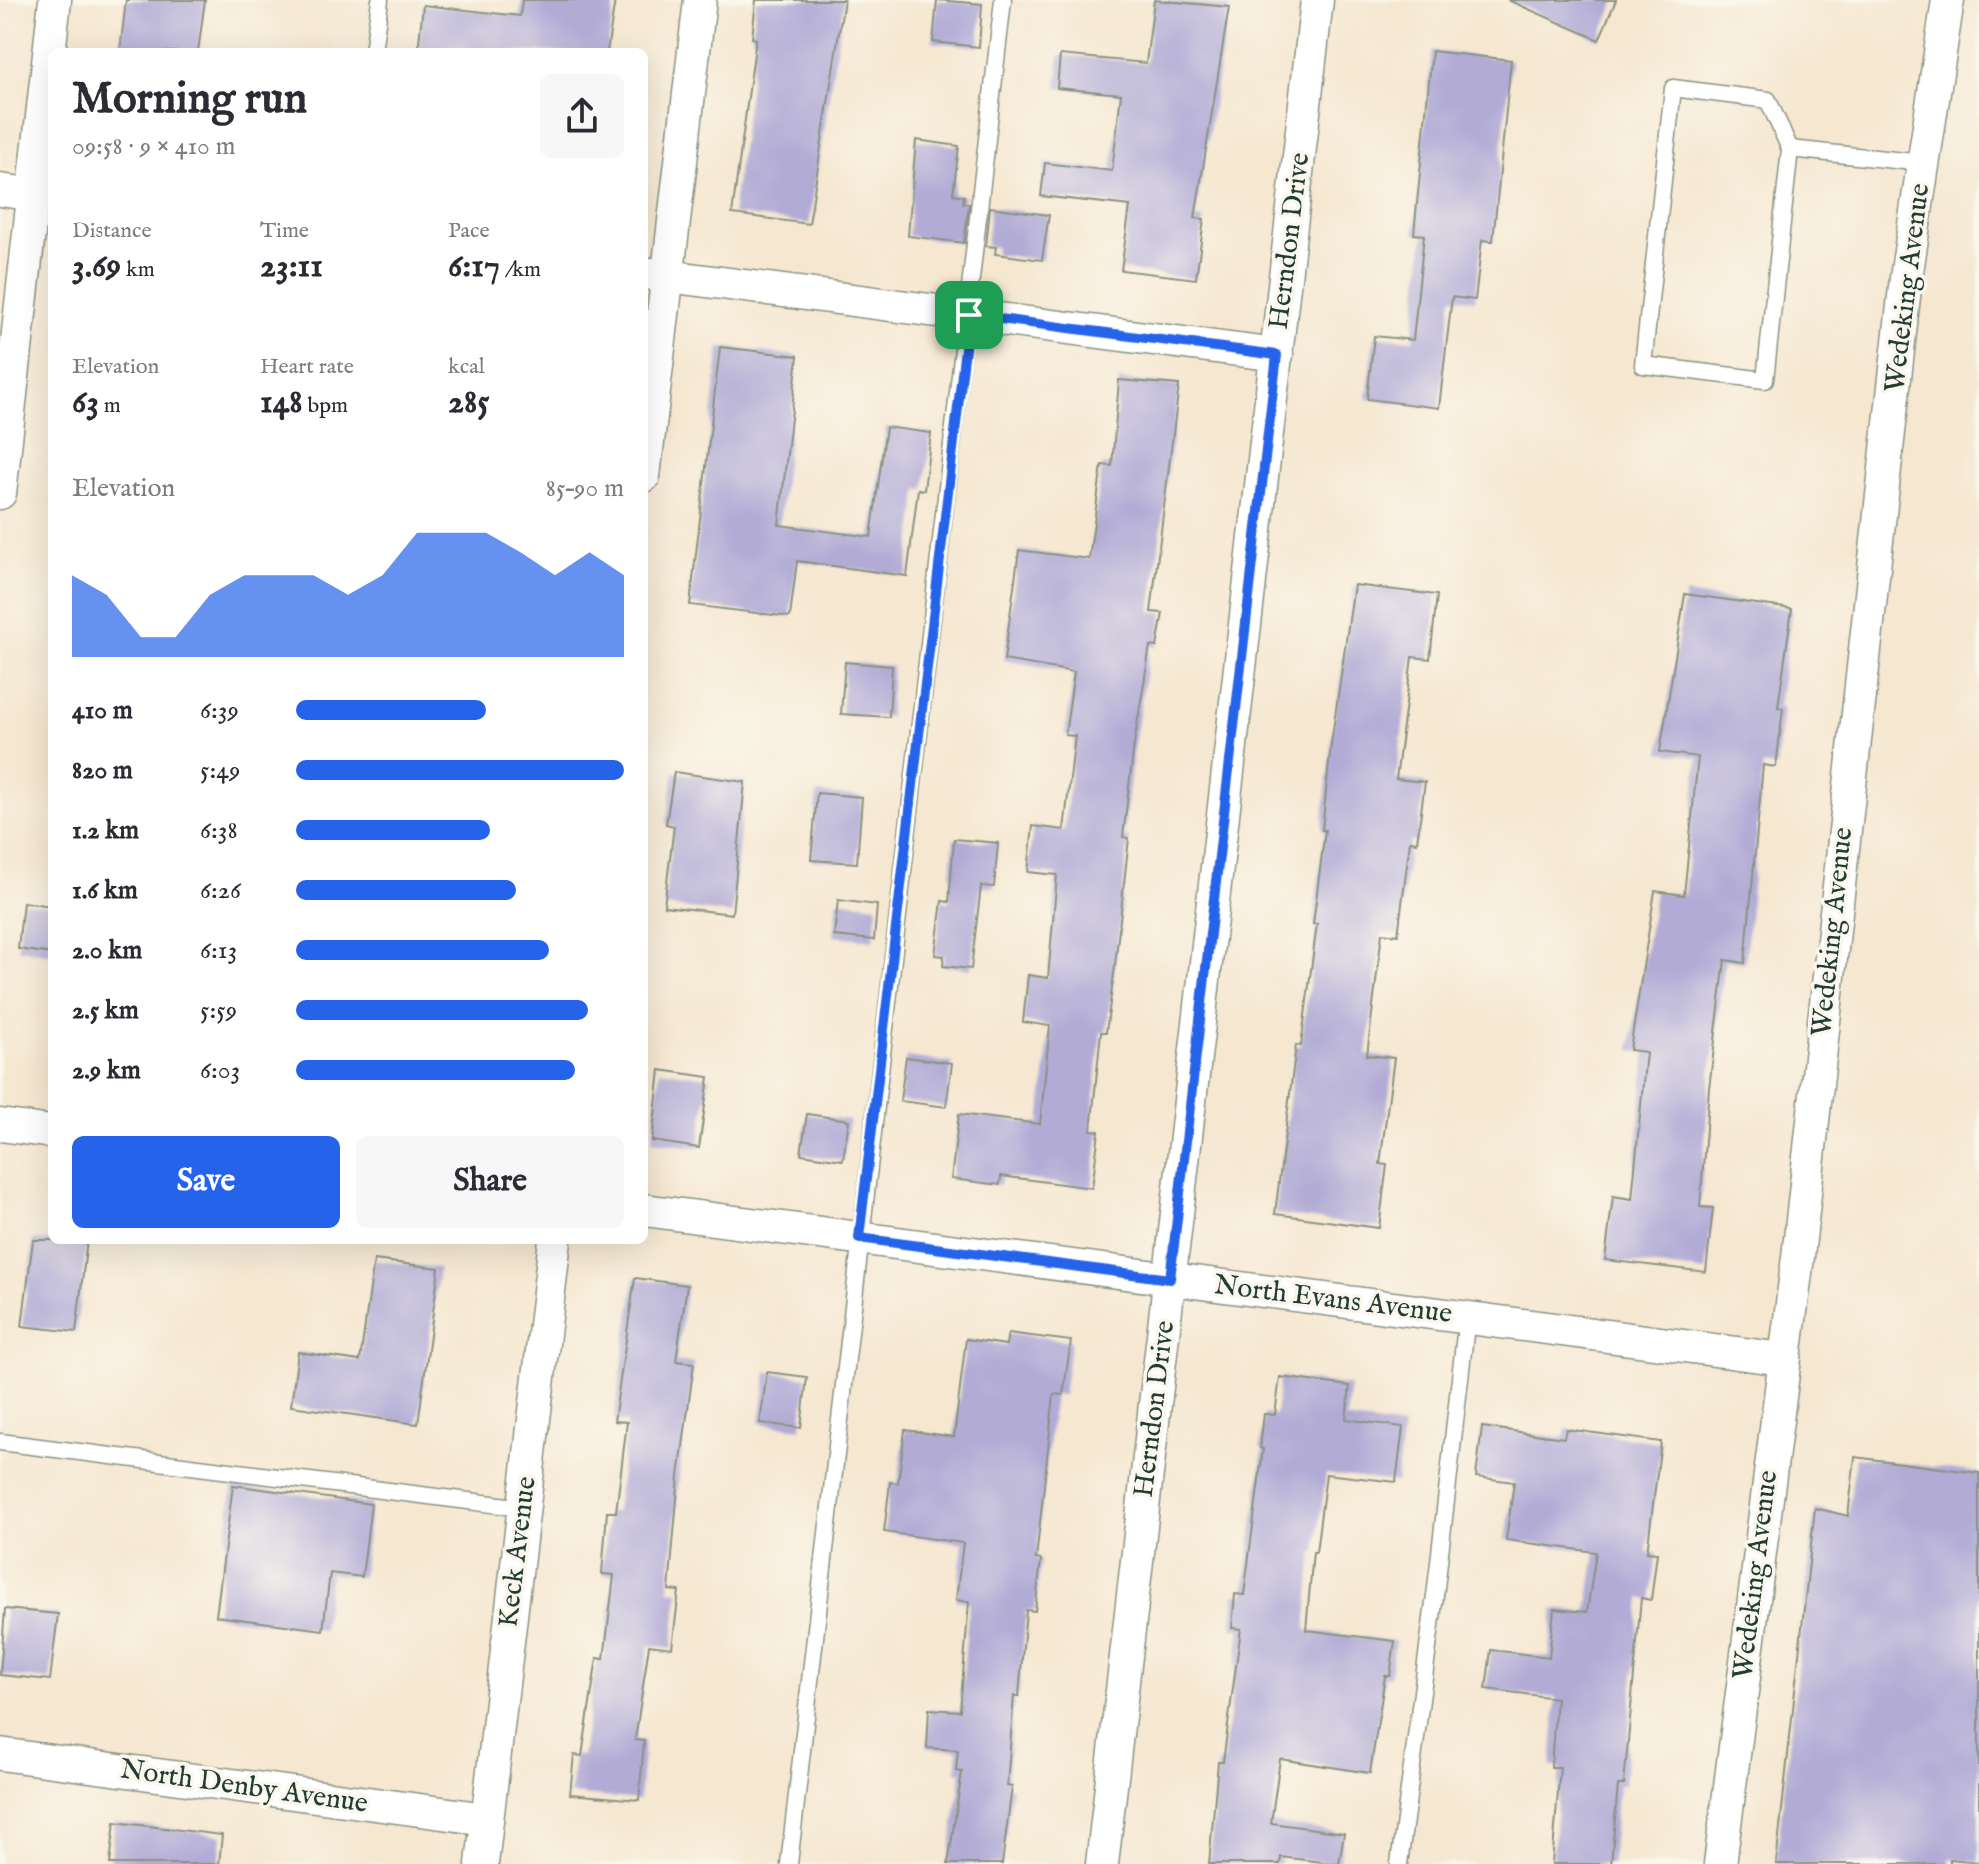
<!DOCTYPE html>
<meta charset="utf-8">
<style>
:root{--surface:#fff;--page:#f7f7f7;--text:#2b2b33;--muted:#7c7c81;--accent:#2563eb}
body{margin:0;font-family:"IM FELL English",serif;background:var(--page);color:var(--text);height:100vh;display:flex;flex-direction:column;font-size:30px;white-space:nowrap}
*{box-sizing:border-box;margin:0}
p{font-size:26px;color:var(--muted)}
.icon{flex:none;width:44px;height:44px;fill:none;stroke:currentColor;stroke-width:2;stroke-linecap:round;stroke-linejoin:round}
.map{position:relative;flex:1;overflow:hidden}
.side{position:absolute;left:48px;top:48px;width:600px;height:1196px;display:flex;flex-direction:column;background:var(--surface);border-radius:12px;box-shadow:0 8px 32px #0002}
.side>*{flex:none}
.pin{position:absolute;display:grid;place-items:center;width:68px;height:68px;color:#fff;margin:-34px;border-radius:16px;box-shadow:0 4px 12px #0006}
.round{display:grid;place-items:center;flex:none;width:84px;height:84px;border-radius:12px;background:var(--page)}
.headline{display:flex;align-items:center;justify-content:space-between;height:136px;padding:0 24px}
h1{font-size:44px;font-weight:700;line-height:60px}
.stats{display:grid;grid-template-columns:repeat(3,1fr);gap:12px;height:136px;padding:8px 24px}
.stats div{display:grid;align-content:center}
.stats b{font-size:34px;font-weight:700}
.stats small{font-size:22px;font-weight:400}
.stats p{font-size:22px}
.chart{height:224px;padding:16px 24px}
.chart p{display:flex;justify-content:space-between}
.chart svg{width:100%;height:144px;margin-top:8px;fill:var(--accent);opacity:.7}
.action{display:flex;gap:16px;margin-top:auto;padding:16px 24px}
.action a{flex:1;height:92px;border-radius:12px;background:var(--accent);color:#fff;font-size:32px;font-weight:700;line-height:92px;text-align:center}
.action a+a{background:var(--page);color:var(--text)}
ul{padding:0 24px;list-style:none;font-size:26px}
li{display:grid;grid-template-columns:128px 96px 1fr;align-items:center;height:60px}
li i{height:20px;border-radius:10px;background:var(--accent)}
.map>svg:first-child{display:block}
.building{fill:#b1abd6}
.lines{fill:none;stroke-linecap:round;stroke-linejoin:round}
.service-casing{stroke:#8a9282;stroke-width:19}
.minor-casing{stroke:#8a9282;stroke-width:35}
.service{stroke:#fff;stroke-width:16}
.minor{stroke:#fff;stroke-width:32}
.route-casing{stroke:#fff;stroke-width:16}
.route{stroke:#2563eb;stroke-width:10}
.labels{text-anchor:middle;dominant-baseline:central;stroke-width:7;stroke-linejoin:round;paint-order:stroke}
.street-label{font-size:28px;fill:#1f3d34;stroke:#fbf7ec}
</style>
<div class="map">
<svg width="1979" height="1864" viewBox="0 0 1979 1864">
<rect width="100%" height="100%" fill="#fbf7ec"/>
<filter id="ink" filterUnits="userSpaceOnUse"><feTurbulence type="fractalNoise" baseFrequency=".0125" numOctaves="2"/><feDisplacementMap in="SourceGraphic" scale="16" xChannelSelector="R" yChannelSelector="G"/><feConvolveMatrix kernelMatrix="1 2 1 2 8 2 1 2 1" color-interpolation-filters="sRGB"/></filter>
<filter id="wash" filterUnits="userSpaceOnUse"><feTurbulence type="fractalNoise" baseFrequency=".006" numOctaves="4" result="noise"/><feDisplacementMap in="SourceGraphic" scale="32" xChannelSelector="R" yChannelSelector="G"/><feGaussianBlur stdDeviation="1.8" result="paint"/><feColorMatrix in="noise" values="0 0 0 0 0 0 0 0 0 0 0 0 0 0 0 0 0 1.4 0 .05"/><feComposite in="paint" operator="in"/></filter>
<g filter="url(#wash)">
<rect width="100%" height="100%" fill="#f5e7d0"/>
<g id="blocks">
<g class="building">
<path d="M 126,0 L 205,0 L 198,52 L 120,52 Z"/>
<path d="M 522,0 L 615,0 L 607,52 L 418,52 L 423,5 L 520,16 Z"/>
<path d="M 756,0 L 844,0 L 809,224 L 732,214 L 756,39 L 752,38 Z"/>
<path d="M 937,0 L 982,4 L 979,47 L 933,42 Z"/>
<path d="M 1154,0 L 1229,7 L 1195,218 L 1204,219 L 1196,279 L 1121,270 L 1130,206 L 1041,196 L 1045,163 L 1112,171 L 1121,94 L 1057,88 L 1060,55 L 1146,63 Z"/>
<path d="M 1508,0 L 1616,0 L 1599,40 Z"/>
<path d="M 1432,51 L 1511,60 L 1493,241 L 1482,240 L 1475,300 L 1452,297 L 1439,408 L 1367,399 L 1374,336 L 1413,340 L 1424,235 L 1414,234 Z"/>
<path d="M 916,140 L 959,146 L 953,194 L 964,196 L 963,203 L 969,204 L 964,243 L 908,236 Z"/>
<path d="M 990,207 L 1049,215 L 1042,260 L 995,254 L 996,247 L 986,246 Z"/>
<path d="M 720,347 L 798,356 L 779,525 L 871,537 L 886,427 L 931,433 L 924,490 L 918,489 L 907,576 L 797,561 L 790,617 L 690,605 Z"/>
<path d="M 1119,380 L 1179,385 L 1151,612 L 1163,613 L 1157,647 L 1150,646 L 1134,744 L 1123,837 L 1129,838 L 1114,974 L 1106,1032 L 1101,1032 L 1091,1130 L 1099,1131 L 1092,1188 L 1001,1176 L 1000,1185 L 951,1179 L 959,1114 L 1040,1124 L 1050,1026 L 1023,1022 L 1028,975 L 1048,978 L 1057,875 L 1028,872 L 1033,826 L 1064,830 L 1075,736 L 1065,735 L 1074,672 L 1004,660 L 1019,550 L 1089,559 L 1102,465 L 1112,466 Z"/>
<path d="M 1354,585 L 1437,595 L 1430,659 L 1412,657 L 1396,779 L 1425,782 L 1417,842 L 1410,841 L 1398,935 L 1382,933 L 1367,1055 L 1394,1058 L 1380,1164 L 1387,1165 L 1379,1228 L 1275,1214 L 1296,1045 L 1301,1046 L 1317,924 L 1313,924 L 1325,830 L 1322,830 L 1331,744 Z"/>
<path d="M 1685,594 L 1792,609 L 1778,707 L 1783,708 L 1776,767 L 1763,765 L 1745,963 L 1725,960 L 1709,1088 L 1700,1207 L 1713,1208 L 1706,1272 L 1605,1260 L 1613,1196 L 1632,1199 L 1646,1052 L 1630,1050 L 1655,891 L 1684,895 L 1698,757 L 1660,752 Z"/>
<path d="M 845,662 L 892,666 L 889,717 L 841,714 Z"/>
<path d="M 674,772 L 745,782 L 732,914 L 664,906 L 674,826 L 666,824 Z"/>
<path d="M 817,793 L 862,797 L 857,863 L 811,860 Z"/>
<path d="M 954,839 L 998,843 L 994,887 L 981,886 L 971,969 L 943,966 L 944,956 L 935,955 L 942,901 L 949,902 Z"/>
<path d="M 838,900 L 877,905 L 874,940 L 834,936 Z"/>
<path d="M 23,902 L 52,906 L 52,954 L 18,949 Z"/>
<path d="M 906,1057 L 952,1063 L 946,1107 L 900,1101 Z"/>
<path d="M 660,1070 L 709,1077 L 699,1148 L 652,1141 Z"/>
<path d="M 807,1114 L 849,1120 L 843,1160 L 801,1154 Z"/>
<path d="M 33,1240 L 87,1240 L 76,1332 L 22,1326 Z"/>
<path d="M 374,1260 L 439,1268 L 418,1424 L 291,1406 L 298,1352 L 360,1361 Z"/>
<path d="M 635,1278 L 687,1285 L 676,1361 L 694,1363 L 679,1476 L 669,1590 L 679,1591 L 672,1648 L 649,1645 L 635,1740 L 644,1741 L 639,1800 L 570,1794 L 574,1755 L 582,1756 L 597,1658 L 604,1659 L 614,1575 L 602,1574 L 607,1512 L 616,1512 L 627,1422 L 614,1421 Z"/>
<path d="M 1008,1333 L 1071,1341 L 1063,1395 L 1054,1394 L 1036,1559 L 1041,1560 L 1035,1611 L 1026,1610 L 1019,1696 L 1014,1696 L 1007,1786 L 1012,1787 L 1002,1864 L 948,1864 L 962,1772 L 956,1771 L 958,1750 L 927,1748 L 929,1709 L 960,1711 L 969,1602 L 956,1600 L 963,1543 L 884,1532 L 890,1482 L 898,1483 L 905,1430 L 954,1437 L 966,1339 L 1006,1345 Z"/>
<path d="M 767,1372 L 807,1377 L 801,1428 L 760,1423 Z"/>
<path d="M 1280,1377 L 1350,1386 L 1346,1419 L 1403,1427 L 1396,1482 L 1326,1474 L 1316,1552 L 1313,1552 L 1306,1630 L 1395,1641 L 1390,1676 L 1385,1676 L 1370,1773 L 1280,1759 L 1271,1823 L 1344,1833 L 1339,1864 L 1281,1857 L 1280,1864 L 1209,1864 L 1218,1762 L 1223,1762 L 1241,1629 L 1232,1628 L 1235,1594 L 1244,1595 L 1263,1449 L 1260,1448 L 1264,1414 L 1275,1415 Z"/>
<path d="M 1482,1427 L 1564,1438 L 1566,1429 L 1661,1442 L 1647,1552 L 1657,1553 L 1651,1600 L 1641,1598 L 1624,1785 L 1618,1785 L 1611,1864 L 1552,1864 L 1560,1767 L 1551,1767 L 1556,1698 L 1486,1689 L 1491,1650 L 1549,1657 L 1554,1609 L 1587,1612 L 1596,1552 L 1506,1540 L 1514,1482 L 1476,1477 Z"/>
<path d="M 1855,1457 L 1979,1473 L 1979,1862 L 1950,1859 L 1950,1864 L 1776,1864 L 1815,1508 L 1848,1516 Z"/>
<path d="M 233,1485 L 371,1504 L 362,1577 L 330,1573 L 323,1630 L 216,1616 Z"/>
<path d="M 5,1609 L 58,1614 L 50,1680 L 0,1675 Z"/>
<path d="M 115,1822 L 222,1835 L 219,1864 L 110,1864 Z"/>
</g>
</g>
</g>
<g filter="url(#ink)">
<use href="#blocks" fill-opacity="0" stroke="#8a9282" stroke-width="2"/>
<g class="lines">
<g class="service-casing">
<g id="service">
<path d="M 373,52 L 380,0"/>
<path d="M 1790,149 L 1768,100 L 1673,88 L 1643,365 L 1765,380 L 1790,149 L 1923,163"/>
<path d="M 0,1442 L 524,1508"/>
<path d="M 789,1864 L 1003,0"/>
<path d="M 1399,1864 L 1436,1588 L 1467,1317"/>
</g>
</g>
<g class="minor-casing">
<g id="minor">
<path d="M 0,190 L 52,197"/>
<path d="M 644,273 L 1277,355"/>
<path d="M 644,476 L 700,0"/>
<path d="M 0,493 L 55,0"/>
<path d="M 0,1125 L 52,1132"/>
<path d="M 644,1210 L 1783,1359"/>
<path d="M 0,1754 L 487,1819"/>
<path d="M 482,1864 L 555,1240"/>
<path d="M 1102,1864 L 1317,0"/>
<path d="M 1720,1864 L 1798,1257 L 1906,278 L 1948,0"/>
</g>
</g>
<use href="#service" class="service"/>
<use href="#minor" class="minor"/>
</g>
</g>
<g class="lines" filter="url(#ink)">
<g class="route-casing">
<path id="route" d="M 969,315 L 1277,355 L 1170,1279 L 859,1238 Z"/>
</g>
<use href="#route" class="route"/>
</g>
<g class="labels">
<g class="street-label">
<text transform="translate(1290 241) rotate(-83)">Herndon Drive</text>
<text transform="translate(1908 288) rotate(-83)">Wedeking Avenue</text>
<text transform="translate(1833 932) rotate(-84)">Wedeking Avenue</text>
<text transform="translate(1333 1300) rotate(7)">North Evans Avenue</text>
<text transform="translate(1155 1409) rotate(-83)">Herndon Drive</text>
<text transform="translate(518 1552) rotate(-83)">Keck Avenue</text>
<text transform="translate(1756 1575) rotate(-83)">Wedeking Avenue</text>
<text transform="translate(244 1787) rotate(8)">North Denby Avenue</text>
</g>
</g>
</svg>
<div class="pin" style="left:969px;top:315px;background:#1e9e55"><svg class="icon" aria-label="arrive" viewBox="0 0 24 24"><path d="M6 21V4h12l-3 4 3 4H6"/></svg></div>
<section class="side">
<div class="headline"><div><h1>Morning run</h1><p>09:58 · 9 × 410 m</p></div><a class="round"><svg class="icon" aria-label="share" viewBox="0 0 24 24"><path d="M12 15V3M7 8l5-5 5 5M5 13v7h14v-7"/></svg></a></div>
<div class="stats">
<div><p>Distance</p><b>3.69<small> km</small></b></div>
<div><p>Time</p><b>23:11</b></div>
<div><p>Pace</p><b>6:17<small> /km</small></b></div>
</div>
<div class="stats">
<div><p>Elevation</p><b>63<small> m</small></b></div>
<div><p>Heart rate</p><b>148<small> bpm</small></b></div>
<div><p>kcal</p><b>285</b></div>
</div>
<div class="chart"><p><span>Elevation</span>85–90 m</p>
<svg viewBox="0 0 160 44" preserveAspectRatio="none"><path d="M0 44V19L10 25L20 38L30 38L40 25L50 19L60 19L70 19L80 25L90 19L100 6L110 6L120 6L130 12L140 19L150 12L160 19V44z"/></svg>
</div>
<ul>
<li><b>410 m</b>6:39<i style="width:58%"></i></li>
<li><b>820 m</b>5:49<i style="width:100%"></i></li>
<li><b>1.2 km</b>6:38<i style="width:59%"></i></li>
<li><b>1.6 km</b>6:26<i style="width:67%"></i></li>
<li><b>2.0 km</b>6:13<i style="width:77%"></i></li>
<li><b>2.5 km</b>5:59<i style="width:89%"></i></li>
<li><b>2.9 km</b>6:03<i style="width:85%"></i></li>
</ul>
<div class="action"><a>Save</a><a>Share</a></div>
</section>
</div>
